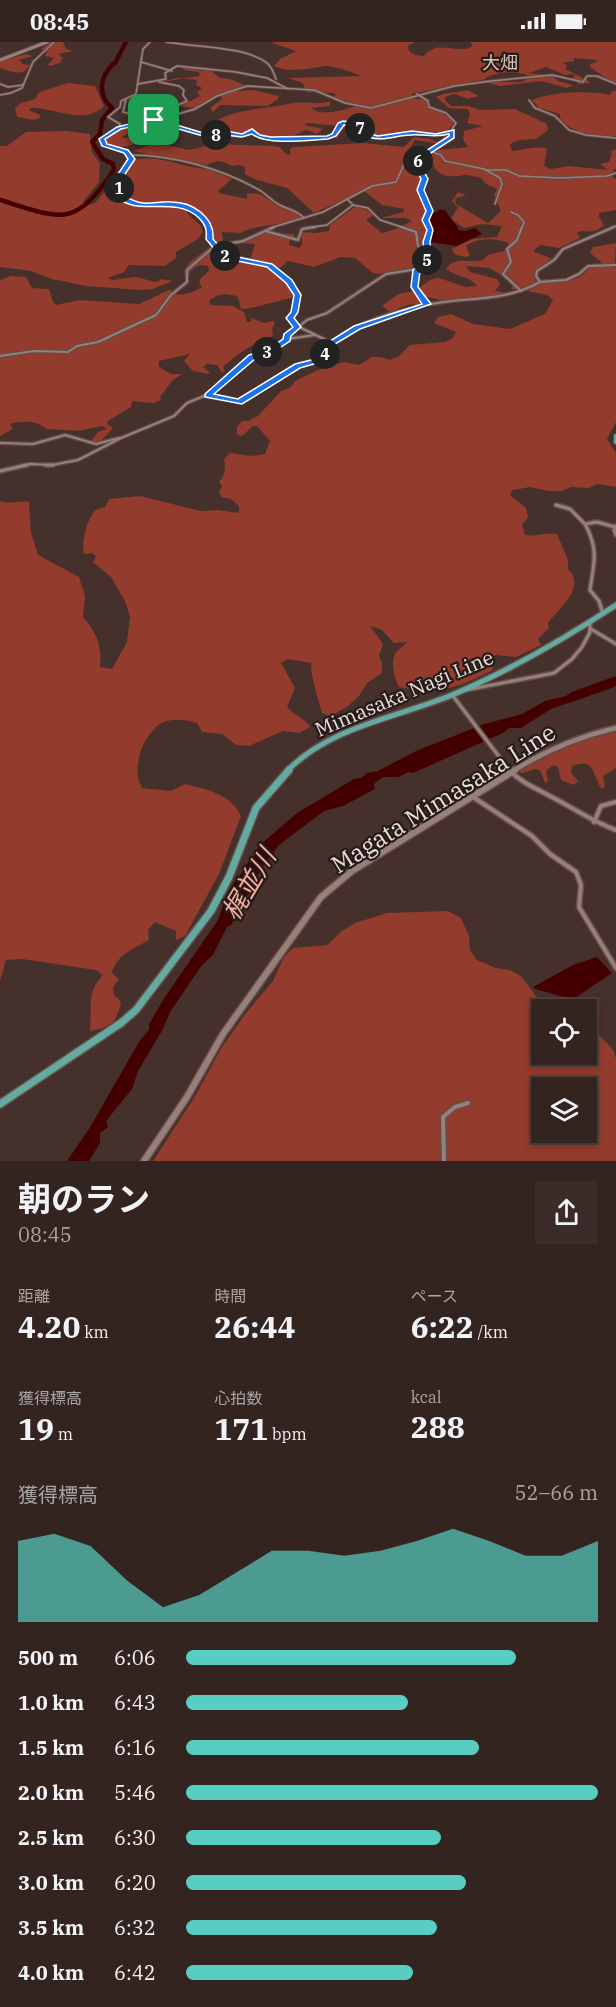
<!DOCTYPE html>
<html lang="ja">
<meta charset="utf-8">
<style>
:root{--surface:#342420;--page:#3c2c29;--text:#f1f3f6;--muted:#a9a4a5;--line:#4e413e;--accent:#57cec1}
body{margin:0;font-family:"IBM Plex Serif","Noto Sans JP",serif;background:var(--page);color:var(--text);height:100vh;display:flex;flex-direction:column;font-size:22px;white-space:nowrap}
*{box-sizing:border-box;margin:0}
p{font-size:20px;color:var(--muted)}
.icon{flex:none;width:33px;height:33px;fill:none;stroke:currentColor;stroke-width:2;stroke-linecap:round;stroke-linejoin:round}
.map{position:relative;height:1119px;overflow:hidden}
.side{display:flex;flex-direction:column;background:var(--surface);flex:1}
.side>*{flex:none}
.tools{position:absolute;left:531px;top:957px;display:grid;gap:12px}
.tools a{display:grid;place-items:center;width:66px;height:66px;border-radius:0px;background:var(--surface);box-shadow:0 3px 9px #0003,0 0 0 2px var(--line);font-size:30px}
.pin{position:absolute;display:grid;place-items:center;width:51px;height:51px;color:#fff;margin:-26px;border-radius:12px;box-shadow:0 3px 9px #0006}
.km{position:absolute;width:30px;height:30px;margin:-15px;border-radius:50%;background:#222;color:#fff;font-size:16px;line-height:30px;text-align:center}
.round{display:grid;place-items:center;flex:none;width:63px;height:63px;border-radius:0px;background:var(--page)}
.head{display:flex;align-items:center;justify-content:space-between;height:102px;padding:0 18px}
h1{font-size:33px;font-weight:700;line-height:45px}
.metrics{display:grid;grid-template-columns:repeat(3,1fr);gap:9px;height:102px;padding:6px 18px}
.metrics div{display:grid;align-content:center}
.metrics b{font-size:30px;font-weight:700}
.metrics small{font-size:16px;font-weight:400}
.metrics p{font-size:16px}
.chart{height:168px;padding:12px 18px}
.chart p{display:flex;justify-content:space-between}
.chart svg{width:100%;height:108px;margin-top:6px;fill:var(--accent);opacity:.7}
ul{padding:0 18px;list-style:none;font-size:20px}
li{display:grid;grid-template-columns:96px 72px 1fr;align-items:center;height:45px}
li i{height:15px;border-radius:8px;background:var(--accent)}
.status{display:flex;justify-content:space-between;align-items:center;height:42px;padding:0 30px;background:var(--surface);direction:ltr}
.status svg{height:16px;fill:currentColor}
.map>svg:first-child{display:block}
.green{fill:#933b2c;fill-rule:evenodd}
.water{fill:#400}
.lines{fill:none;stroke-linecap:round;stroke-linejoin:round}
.river{stroke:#400;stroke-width:4.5}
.minor-far3-casing{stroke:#614e4b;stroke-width:3}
.minor-far2-casing{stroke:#614e4b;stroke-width:4.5}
.minor-far1-casing{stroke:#614e4b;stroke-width:6}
.minor-casing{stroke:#614e4b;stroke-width:7}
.secondary-far2-casing{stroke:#614e4b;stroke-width:4.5}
.secondary-far1-casing{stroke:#614e4b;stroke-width:8}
.secondary-casing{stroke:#614e4b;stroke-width:9}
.primary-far2-casing{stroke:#614e4b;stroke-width:6}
.primary-far1-casing{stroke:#614e4b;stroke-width:8}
.primary-casing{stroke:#614e4b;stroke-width:10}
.minor-far3{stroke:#997f79;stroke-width:1.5}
.minor-far2{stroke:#997f79;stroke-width:2}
.minor-far1{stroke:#997f79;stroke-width:3}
.minor{stroke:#997f79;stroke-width:4}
.secondary-far2{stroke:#997f79;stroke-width:3}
.secondary-far1{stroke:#997f79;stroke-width:4.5}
.secondary{stroke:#997f79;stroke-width:6}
.primary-far2{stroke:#64aaa0;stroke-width:4}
.primary-far1{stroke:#64aaa0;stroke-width:5}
.primary{stroke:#64aaa0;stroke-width:7}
.route{fill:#1a73e8;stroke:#fff;stroke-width:1.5;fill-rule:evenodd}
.labels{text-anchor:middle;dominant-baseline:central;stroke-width:4.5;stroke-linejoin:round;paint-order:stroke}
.far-neighbourhood-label{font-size:18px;fill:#ddc1bb;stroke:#251b18}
.street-label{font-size:20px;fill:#ecddda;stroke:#251b18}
.near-street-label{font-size:24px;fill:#ecddda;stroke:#251b18}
.near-water-label{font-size:26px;font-style:italic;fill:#f7ab9c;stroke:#251b18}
</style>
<div class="status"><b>08:45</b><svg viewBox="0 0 49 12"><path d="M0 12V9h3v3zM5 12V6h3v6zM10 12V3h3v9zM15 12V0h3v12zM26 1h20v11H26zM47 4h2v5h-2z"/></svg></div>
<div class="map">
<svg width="616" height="1119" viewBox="0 0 616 1119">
<rect width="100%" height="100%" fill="#46302b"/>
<g class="green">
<path d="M 50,0 L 63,0 L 66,7 L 74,9 L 61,11 L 59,13 L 63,16 L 60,21 L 50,24 L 48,23 L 54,16 L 45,14 L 47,9 L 41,7 Z"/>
<path d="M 274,0 L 415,0 L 408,4 L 409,9 L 415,13 L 424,14 C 435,0 449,8 464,7 C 467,7 470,5 473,4 L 470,0 L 616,0 L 616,43 L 590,25 L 590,22 L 597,20 L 596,18 L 574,16 L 574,19 L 562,21 L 567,23 L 565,27 L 589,39 L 590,41 L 578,42 L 573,36 L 575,32 L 565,33 L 546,25 L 529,31 L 553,34 L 558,39 L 573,43 L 567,46 L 542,39 L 500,44 L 485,40 L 521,40 L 531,35 C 519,28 494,29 483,38 L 411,52 L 415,57 L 425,57 C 431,67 445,71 454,80 L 444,95 L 414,90 L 384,97 L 367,94 C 354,84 362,85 343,87 L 337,96 L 318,98 L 334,94 L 339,84 L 307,81 L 304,83 L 323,87 L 317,92 L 306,88 C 286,97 273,103 254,89 L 239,96 L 204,93 L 204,88 C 226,66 260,68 288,62 C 302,58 317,64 331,59 L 329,64 L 311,66 C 326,77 347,65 361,63 L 342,60 L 333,55 L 336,53 L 334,51 L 306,50 L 303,41 L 288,36 L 362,34 C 355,31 334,24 326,24 C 309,26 290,32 274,24 L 280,17 L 296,9 L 272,1 Z"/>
<path d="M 26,12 L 33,14 L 19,18 L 23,22 L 30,23 C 22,36 11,29 0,26 L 0,19 Z"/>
<path d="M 186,25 L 203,29 L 204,28 L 194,25 L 208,26 L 220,36 L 230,37 L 249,45 L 237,49 L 254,48 L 279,54 L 278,57 L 268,64 L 220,63 L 211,72 L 213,69 L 210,66 L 222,57 L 221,54 L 212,56 L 196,66 L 180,64 L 200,54 L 197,50 L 202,46 L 196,43 L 197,38 L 178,36 L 161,40 L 200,34 L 199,30 L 183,28 Z"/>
<path d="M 68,41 L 95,44 L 104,64 C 85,84 53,65 31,66 L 29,68 L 40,73 L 40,76 L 34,78 L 17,75 L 15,66 L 21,61 L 35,57 L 39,50 Z"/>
<path d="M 468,48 L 479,54 L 468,57 L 455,52 L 445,55 L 445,58 L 451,64 L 469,64 L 479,68 L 515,67 L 547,82 L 548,88 L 536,97 L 519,98 L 510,102 L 512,109 C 524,108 534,103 547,107 L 544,124 L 551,127 L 569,124 L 608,128 L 600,122 L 609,120 L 612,112 L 610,110 L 616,107 L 616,127 L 612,128 L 616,130 L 610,133 L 616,137 L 616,168 L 599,171 L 599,175 L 604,183 C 597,190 590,190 580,189 L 577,191 L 580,196 L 559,206 L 540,203 L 535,207 L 534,210 L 551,216 L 535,233 L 538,240 L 525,248 L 511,247 L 514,240 L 489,226 L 466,224 L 470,230 L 497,237 L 500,242 L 495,249 L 508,251 L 500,256 L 445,259 L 424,254 L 422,263 L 402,270 L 416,263 L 411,262 L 397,267 L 398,271 L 390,270 L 382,264 L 398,252 L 414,249 L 432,237 L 439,236 L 466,245 L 477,244 C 470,234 456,235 446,227 C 456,213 469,222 483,218 L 488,213 L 504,209 L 509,202 C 498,195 476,196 466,204 L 470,213 L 467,215 C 461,214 453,214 452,207 L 471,197 L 497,195 L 502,184 L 482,182 L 464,186 L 451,177 L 458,165 L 452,159 L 458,150 L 466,153 L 455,157 L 456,162 L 488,181 L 501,169 L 494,153 L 497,147 L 486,142 L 481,136 C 476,135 470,133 465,133 C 447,136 435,135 430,114 L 438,108 L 468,105 L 463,98 L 464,89 L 483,84 L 467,81 L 470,73 L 468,67 L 449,66 L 436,55 L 443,52 Z"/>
<path d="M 612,49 L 616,49 L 616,94 C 596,94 573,93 560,76 L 560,72 L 539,66 L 532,58 C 551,50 589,48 610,53 Z"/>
<path d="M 138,84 L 121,96 L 148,94 C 137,104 118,108 105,102 L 103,99 L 109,91 Z"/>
<path d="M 66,89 L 90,92 L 92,110 L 100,121 L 99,140 L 83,160 L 88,163 L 95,161 C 102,152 109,144 116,134 L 123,132 L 135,118 C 162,112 181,126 207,127 L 206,123 L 133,109 L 156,101 L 189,108 L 215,102 L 273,104 L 280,105 L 286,112 L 290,113 L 290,107 L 293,105 L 363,101 L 404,105 L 414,95 L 430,97 L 441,102 L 415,98 L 410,106 L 420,113 L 416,123 L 422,137 L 419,152 L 428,168 L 425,175 L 421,177 L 427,187 L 424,196 L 426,209 L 418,224 L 378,232 L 373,231 L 355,216 L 341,215 L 314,225 L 288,219 L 280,226 L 250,218 L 255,202 L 243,201 L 244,199 L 264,191 L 293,192 L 295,194 L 289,199 L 289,203 L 299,206 L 302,203 L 302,190 L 315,191 L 329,189 L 330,183 L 356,164 L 370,169 L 373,173 L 366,178 L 382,191 L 399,186 L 380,179 L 402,184 L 412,179 L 406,176 L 381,176 L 404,170 L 404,167 L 382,163 L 364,149 L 314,171 L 287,146 L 254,137 L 245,132 L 245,125 L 240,123 L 231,124 C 221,118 217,118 207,123 L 208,127 L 232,137 L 218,149 L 219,151 L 247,157 L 247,151 L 260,152 L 276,163 L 298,171 L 301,176 C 284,184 254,182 241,191 L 222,190 L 223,198 L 216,201 L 212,200 L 212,183 L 206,175 L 191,164 L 187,165 L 187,171 L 201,184 L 203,190 L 198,197 L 176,210 L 176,216 L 165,224 L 129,223 L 124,230 L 108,236 L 112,238 L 135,235 L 156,240 L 162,237 L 172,239 L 153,247 L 141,248 L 86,244 L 52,237 L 31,229 L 0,225 L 0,104 L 7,104 L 26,90 Z"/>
<path d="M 616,201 L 615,221 L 604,222 L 590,211 L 593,205 Z"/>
<path d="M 211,204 L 223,214 L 270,225 L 286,240 L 295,252 L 291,256 C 281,258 247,268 241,267 L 238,255 C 228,251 218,251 209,259 L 211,263 L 233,264 L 244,270 L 247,280 L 251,280 L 251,276 L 264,281 L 273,279 L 275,281 L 272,288 L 273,294 C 254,300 237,312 223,325 L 225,329 L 222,331 L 217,323 L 207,322 L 203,325 L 210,331 L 208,332 L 193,329 L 184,319 L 190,312 L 159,319 L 159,325 L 171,332 L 182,332 L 172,339 L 160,355 L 161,358 L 153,361 L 132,359 L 131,365 L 108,379 L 107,382 L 113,386 L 100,400 L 91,399 L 98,390 L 107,387 L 102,384 L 78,389 L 46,387 C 36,378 21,379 10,382 L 13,387 L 0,394 L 0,238 L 11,234 L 26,235 L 32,246 L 49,247 L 53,260 L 56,263 L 79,258 L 139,262 L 171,247 L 171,251 C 180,255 193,251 202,245 L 199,241 L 201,236 L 209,229 L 208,224 C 200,221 193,225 189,232 L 184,232 L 184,229 L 189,221 Z"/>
<path d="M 604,224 L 616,225 L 616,380 L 607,397 L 616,411 L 616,445 L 597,442 L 589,446 L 571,445 L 562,449 L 548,449 L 530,445 L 513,448 L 510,453 L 526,466 L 528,476 L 522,482 L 525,493 C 537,495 546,490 557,492 L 568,518 L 568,527 C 587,545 559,566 548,581 L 549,586 L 538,597 L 541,603 L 516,615 L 496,613 L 490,617 L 493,628 C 456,646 441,653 399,645 C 394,636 390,620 396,610 C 400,606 404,604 407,600 L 394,601 L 382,588 L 370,584 L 383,602 L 379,614 L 382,621 L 382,631 L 367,641 L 359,654 L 348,664 L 331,674 L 322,671 C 318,655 311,638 311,621 L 288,617 L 281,621 L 295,646 L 287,665 C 295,674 304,675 310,685 L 299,691 L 283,689 L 249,704 L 236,703 L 222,692 L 202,690 L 197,681 C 185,677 166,675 156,685 C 140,700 132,728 142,746 L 171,749 L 185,742 C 205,747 232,752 241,774 L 219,832 L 185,894 L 176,898 L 176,889 L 155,880 L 148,888 L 149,898 C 135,906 116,913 112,931 L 119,937 L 113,945 L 114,953 L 121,960 C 117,980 110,986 90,989 C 92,967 86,950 103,933 L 96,928 L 22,917 L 6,918 L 0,939 L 0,459 C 9,463 18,458 29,460 L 31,491 L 38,513 L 79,535 L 85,554 L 83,575 C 97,591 102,604 100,625 L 112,627 L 127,600 L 130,575 L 125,559 L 111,535 L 93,520 L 96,514 L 92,511 L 84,512 C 81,499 87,479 95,468 L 105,465 L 109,457 L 140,454 L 201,469 L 218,468 L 239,471 L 239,464 L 231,457 L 221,455 L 219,450 L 222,444 L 219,440 C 225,433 226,426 224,417 L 230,411 L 252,414 L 265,412 L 270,399 L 257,384 L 253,384 L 242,394 L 237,393 L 237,385 L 242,379 L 248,379 L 258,374 L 281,349 L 290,346 L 295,339 L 318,328 L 344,320 L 359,323 L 372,315 L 381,315 L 390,318 L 399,314 L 410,303 L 445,300 L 453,296 L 456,290 L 434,281 L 438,275 L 451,272 L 473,282 L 510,287 L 545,272 L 553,258 L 547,253 L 527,249 C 531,247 536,243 540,242 C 558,237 576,244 589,226 Z"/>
<path d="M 616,690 L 616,726 L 603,734 L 605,746 L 601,746 C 592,731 595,716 572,724 L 571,731 L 578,739 L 574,743 L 561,738 L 558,725 L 553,723 L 546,729 L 548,739 L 545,741 L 540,728 L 536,727 L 522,731 L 518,729 L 564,703 Z"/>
<path d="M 448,869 L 461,876 L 469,894 L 470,908 L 477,918 L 496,926 L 510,928 L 521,934 L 536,954 L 568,967 L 542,968 L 542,1012 L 586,1012 L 587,980 L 614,1009 L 616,1017 L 616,1119 L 153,1119 L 194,1056 L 222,1005 L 246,971 L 273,939 L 284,915 L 293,906 L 327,903 L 342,889 L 355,881 L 387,871 ZM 542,1046 L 586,1046 L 586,1090 L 542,1090 Z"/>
</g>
<g class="water">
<path d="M 441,167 L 446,169 C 449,176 458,183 459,188 L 464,189 L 475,186 L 482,192 L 457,204 L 429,200 L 433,188 L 429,178 L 431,172 Z"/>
<path d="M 616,634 L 616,644 L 609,647 L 551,667 L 521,686 L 509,686 L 503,691 L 413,731 L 409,730 L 398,735 L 383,735 L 374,742 L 375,747 L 343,764 L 324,769 L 279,803 L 260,828 L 243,863 L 231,883 L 227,885 L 213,913 L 202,923 L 170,970 L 163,987 L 138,1029 L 132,1047 L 106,1079 L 108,1085 L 100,1091 L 100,1101 L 89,1119 L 67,1119 L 89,1087 L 140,998 L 149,988 L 149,982 L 165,955 L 218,878 C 224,862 230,840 244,829 L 244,825 L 254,814 L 260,803 L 297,771 L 354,737 L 361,736 L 367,731 L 378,729 L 416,709 L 484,682 L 522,672 L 545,659 L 566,654 L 572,650 Z"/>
<path d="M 597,915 L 612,931 L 575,956 L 568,956 L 535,947 L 533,945 L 573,923 Z"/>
</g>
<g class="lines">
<g class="river">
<path d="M 115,21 L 126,0"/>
<path d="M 0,158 C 62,177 74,187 114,128 L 113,122 L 103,117 L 92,100 L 100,92 L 102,78 L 112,66 C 97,53 100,35 113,22"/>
</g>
<g class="minor-far3-casing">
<g id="minor-far3">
<path d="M 166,0 C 193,5 245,4 267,21 C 272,25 274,31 276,37"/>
<path d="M 141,20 L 172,29"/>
<path d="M 159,40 L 179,44 L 184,48 L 183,53 L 187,59 L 176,64 L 175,72"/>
<path d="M 0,42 L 8,45 L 23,43"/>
<path d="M 138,42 L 166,37 L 165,31 L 177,24 L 236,30 L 267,36 L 288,47"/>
<path d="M 0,53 L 11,51 L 22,46 L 33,20 L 54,0"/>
<path d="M 126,57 L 123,70 L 153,78"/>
<path d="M 529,58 L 535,66 L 555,74 L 569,88 L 586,93 L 616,96"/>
<path d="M 158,78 L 173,83 L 164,93"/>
<path d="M 173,83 L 207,93 L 226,91 L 242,94 L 252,89 L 259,95 L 268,97 L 329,95 L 343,81 C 356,82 361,92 372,95 C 385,98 397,92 409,91 C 424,90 437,95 451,89"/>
<path d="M 119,86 L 120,82 L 108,75 L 120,65 L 121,59 L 136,52 L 143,7 L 150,0"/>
<path d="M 432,110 L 441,113 L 445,119 L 484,127 L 500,136 L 502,142 L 495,162"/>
<path d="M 130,113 C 174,113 223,127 261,149 C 267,153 273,160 280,163 C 289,168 297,168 304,176"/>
<path d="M 419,117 L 417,126 L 424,137 L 421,148 L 429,169 L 425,178 L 429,186"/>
<path d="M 487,128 L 506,128 L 519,134 L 560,136 L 607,134 L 616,131"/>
<path d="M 347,157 L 353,163 L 368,166 L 380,178 L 405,186"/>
<path d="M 511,170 L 518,173 L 524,180 L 522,186"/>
<path d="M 210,186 C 180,146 155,175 118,153 L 118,147 L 124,139 L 122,132 L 131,117 L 126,110 L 104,103 L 102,97 L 119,86 L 144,82 L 195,67 L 217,54 L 247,44 L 314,48 L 345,61 L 371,66 L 454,44 L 491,39 L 552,33 L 583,40 L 587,34 L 597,34 L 616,42"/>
<path d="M 270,186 L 323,170 L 372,144 L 396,140 L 405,120 L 447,99 L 452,94 L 452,87 L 456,81 L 446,71 L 429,65 L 428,59 L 417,52"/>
<path d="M 306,186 L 327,183 L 353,163"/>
<path d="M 611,186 L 616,184"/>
</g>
</g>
<g class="minor-far2-casing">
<g id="minor-far2">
<path d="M 209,185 L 211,188 L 209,197 L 224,213 L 263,221 L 276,227 L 289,240 L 298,256 L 290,276 L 293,282 L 332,301"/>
<path d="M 401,185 L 416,190 L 418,204 L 426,214 L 425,218"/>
<path d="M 614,185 L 563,207 L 554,218 L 537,229 L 536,234 L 540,240 L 566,238 L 579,232 L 588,224 L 616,223"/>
<path d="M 265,189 L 298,198 L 302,187 L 315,185"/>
<path d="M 521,249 L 503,232 L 511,220 L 507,207 L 517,198 L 522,185"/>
<path d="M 427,262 C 409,246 410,232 428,217 L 428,185"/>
<path d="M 287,297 L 315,293"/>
<path d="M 0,314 L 34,309 L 68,310 L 77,304 L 98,300 L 156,273 L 171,253 L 187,240 L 187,228 L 215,204 L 243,199 L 274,185"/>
<path d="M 208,353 L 252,315 L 269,309 L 287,297 L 287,294 L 307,278 L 327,271 L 386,232 L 417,227"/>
<path d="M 0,401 L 33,402 L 65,393 L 96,402 L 119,396"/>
<path d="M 21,424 L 30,422 L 52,423 L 78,418 L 121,396 L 174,374 L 187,361 L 204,354 L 239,360 L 297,324 L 321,317 C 325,312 327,306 331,302 C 357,277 417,263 451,259 C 483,256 511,256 540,240"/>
</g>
</g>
<g class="minor-far1-casing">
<g id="minor-far1">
<path d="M 46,423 L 53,423"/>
<path d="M 0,429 L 27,423"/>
<path d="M 556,463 L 570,467 L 585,482"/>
<path d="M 616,484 L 614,488 L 616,493"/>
<path d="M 603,572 L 599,559 L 590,548 C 594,520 599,508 585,482 L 597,480 L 615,485"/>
<path d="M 591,587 L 616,602"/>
<path d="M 466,648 L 554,631 L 572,617 L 582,605 L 590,590 L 590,580"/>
<path d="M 453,654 L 510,729"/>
</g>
</g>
<g class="minor-casing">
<g id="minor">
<path d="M 509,728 C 521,740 533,745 548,753 C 572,765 591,779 616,788"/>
<path d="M 473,755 L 532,794 L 550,812 L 576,830 L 581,843 L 579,865 L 616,926"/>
<path d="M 594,780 L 601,764 L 616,760"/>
<path d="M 444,1119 L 443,1075 L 455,1065 L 468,1061"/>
</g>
</g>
<g class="secondary-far2-casing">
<path id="secondary-far2" d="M 0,18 L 47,0"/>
</g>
<g class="secondary-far1-casing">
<path id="secondary-far1" d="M 513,729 C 546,708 578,695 616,686"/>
</g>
<g class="secondary-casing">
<path id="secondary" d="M 144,1119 L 187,1055 L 223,992 L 321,855 L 352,829 L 515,728"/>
</g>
<g class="primary-far2-casing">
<path id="primary-far2" d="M 616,394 L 616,400"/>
</g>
<g class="primary-far1-casing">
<path id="primary-far1" d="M 287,729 C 331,684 396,676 452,653 C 509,629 564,597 616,563"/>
</g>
<g class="primary-casing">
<path id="primary" d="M 0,1062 L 121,981 L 136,968 L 211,869 L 229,835 L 256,766 L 289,728"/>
</g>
<use href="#minor-far3" class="minor-far3"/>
<use href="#minor-far2" class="minor-far2"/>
<use href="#minor-far1" class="minor-far1"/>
<use href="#minor" class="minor"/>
<use href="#secondary-far2" class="secondary-far2"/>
<use href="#secondary-far1" class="secondary-far1"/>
<use href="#secondary" class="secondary"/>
<use href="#primary-far2" class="primary-far2"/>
<use href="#primary-far1" class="primary-far1"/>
<use href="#primary" class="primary"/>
</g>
<path class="route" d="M 154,76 L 203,91 L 226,89 L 242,92 L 252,87 L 260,93 L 271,95 L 327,94 L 332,92 L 338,81 L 343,79 L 358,81 L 371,92 L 378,94 L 412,89 L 436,92 L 454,88 L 454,96 L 423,116 L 420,122 L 428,137 L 424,148 L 433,169 L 429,178 L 433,188 L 430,200 L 432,217 L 420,229 L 418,245 L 431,262 L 360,287 L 335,302 L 324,319 L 300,326 L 242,362 L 205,355 L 205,352 L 249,313 L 267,308 L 283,297 L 284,292 L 293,285 L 286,276 L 291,270 L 294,253 L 286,241 L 267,225 L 228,217 L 219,213 L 206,197 C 207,188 206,183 199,176 C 173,151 133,179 113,150 L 121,139 L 118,132 L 128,117 L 124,111 L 102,104 L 99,97 L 117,85 ZM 154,80 L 203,94 L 226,93 L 242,95 L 252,92 C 266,104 310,98 328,97 L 336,94 L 344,83 C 358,84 358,91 369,95 C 382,100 397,93 411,93 C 425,92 435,96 449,92 L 449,94 L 418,114 L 414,122 L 421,137 L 417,148 L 426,169 L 422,178 L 427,188 L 423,200 L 425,216 L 413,228 L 411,245 L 422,262 L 354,284 L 330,299 L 319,316 L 295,322 L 238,357 L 214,352 L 255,317 L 272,311 L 290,299 L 291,294 L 301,285 L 294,276 L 298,270 L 301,253 L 292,238 L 272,222 L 233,214 L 224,210 L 213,197 C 215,175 192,160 172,160 C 162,159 152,162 143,161 C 134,160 128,156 121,152 L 128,140 L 125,132 L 135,117 L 128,108 L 107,102 L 105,97 L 121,87 Z"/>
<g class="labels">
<g class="far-neighbourhood-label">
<text x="500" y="20">大畑</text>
</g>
<g class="street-label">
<text transform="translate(404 651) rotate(-23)">Mimasaka Nagi Line</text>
</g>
<g class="near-street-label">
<text transform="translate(443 756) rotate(-32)">Magata Mimasaka Line</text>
</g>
<g class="near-water-label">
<text transform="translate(248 842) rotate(-59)">梶並川</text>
</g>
</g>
</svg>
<div class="tools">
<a><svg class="icon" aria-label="locate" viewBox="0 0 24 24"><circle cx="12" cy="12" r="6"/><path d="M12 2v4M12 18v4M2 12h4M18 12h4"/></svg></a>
<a><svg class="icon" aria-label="layers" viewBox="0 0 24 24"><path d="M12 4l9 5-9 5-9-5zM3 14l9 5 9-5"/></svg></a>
</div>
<div class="pin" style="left:154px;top:78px;background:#1e9e55"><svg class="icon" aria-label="arrive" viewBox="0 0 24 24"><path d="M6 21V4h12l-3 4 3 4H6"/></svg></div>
<b class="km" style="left:119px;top:146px">1</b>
<b class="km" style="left:225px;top:214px">2</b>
<b class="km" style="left:267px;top:310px">3</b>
<b class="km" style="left:325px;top:312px">4</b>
<b class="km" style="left:427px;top:218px">5</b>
<b class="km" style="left:418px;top:119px">6</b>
<b class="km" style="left:360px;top:86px">7</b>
<b class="km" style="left:216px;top:93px">8</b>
</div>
<section class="side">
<div class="head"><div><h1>朝のラン</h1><p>08:45</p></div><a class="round"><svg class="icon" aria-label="share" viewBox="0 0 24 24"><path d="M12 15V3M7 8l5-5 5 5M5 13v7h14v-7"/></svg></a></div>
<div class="metrics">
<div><p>距離</p><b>4.20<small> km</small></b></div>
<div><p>時間</p><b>26:44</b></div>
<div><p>ペース</p><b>6:22<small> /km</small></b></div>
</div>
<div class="metrics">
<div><p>獲得標高</p><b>19<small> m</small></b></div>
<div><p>心拍数</p><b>171<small> bpm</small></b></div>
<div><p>kcal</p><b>288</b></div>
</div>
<div class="chart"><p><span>獲得標高</span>52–66 m</p>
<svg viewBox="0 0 160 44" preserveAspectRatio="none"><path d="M0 44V11L10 8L20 13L30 27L40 38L50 33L60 24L70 15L80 15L90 17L100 15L110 11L120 6L130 11L140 17L150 17L160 11V44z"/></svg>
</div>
<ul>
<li><b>500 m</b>6:06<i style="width:80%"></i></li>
<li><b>1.0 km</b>6:43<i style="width:54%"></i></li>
<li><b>1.5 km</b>6:16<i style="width:71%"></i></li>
<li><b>2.0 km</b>5:46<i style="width:100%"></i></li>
<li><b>2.5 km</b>6:30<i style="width:62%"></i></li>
<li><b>3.0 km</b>6:20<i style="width:68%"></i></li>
<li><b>3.5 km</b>6:32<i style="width:61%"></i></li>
<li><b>4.0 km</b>6:42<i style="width:55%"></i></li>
</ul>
</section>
